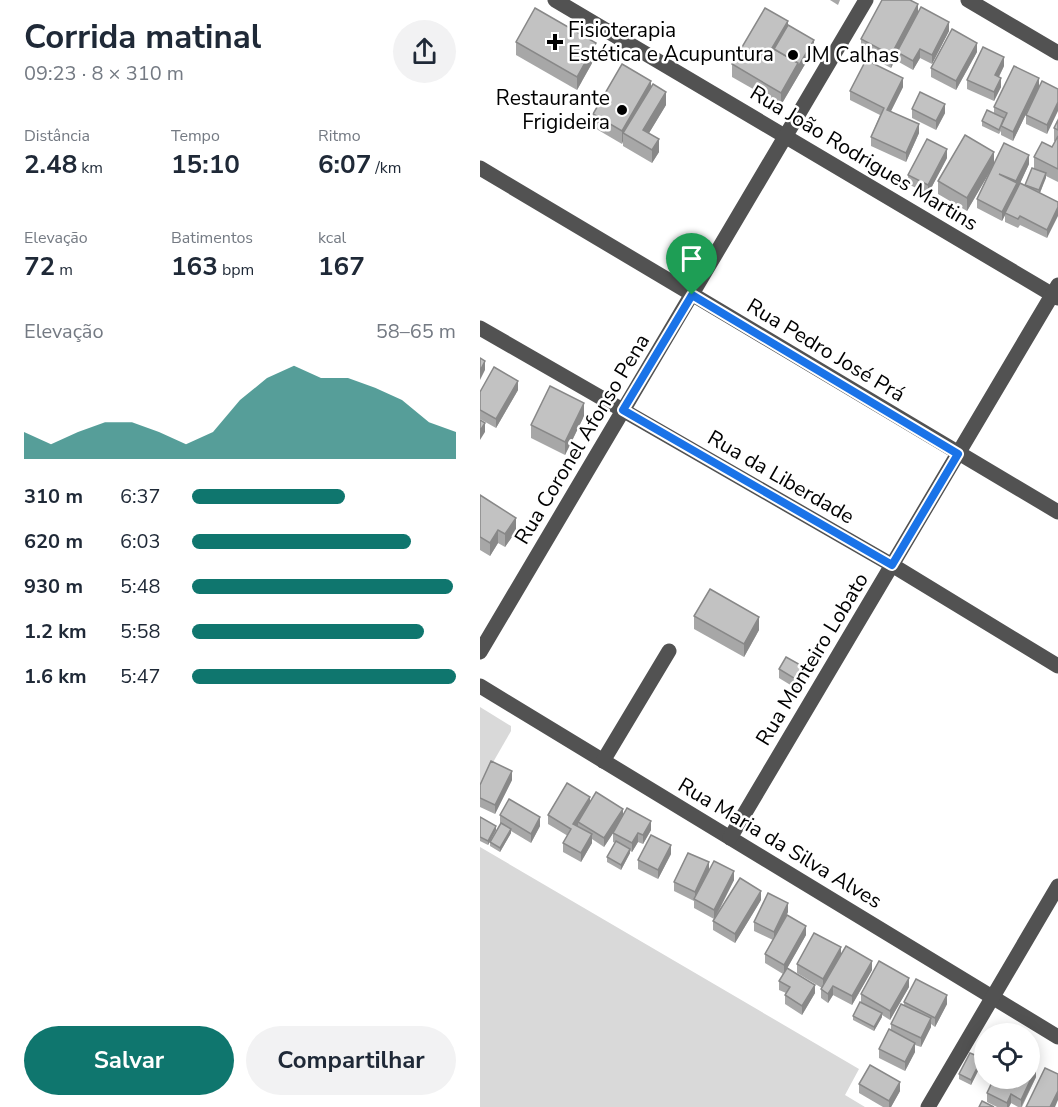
<!DOCTYPE html>
<html lang="pt">
<meta charset="utf-8">
<style>
:root{--surface:#fff;--page:#f2f2f3;--text:#1f2937;--muted:#747a83;--accent:#0f766e}
body{margin:0;font-family:"Nunito Sans",sans-serif;background:var(--page);color:var(--text);height:100vh;display:flex;flex-direction:column;font-size:22px;white-space:nowrap}
*{box-sizing:border-box;margin:0}
p{font-size:20px;color:var(--muted)}
.icon{flex:none;width:33px;height:33px;fill:none;stroke:currentColor;stroke-width:2;stroke-linecap:round;stroke-linejoin:round}
.map{position:relative;flex:1;overflow:hidden}
.side{display:flex;flex-direction:column;background:var(--surface);width:480px}
.side>*{flex:none}
.fabs{position:absolute;left:494px;top:1023px;display:grid;gap:12px}
.fabs a{display:grid;place-items:center;width:66px;height:66px;border-radius:50%;background:var(--surface);box-shadow:0 3px 15px #0003;font-size:30px}
.pin{position:absolute;display:grid;place-items:center;width:51px;height:51px;color:#fff;margin:-62px -26px;border-radius:50% 50% 50% 0;rotate:-45deg;box-shadow:0 0 6px #0007}
.pin .icon{rotate:45deg}
.round{display:grid;place-items:center;flex:none;width:63px;height:63px;border-radius:32px;background:var(--page)}
.headline{display:flex;align-items:center;justify-content:space-between;height:102px;padding:0 24px}
h1{font-size:33px;font-weight:700;line-height:45px}
.stats{display:grid;grid-template-columns:repeat(3,1fr);gap:9px;height:102px;padding:6px 24px}
.stats div{display:grid;align-content:center}
.stats b{font-size:26px;font-weight:700}
.stats small{font-size:16px;font-weight:400}
.stats p{font-size:16px}
.chart{height:168px;padding:12px 24px}
.chart p{display:flex;justify-content:space-between}
.chart svg{width:100%;height:108px;margin-top:6px;fill:var(--accent);opacity:.7}
.primary-button{display:flex;gap:12px;margin-top:auto;padding:12px 24px}
.primary-button a{flex:1;height:69px;border-radius:36px;background:var(--accent);color:#fff;font-size:24px;font-weight:700;line-height:69px;text-align:center}
.primary-button a+a{background:var(--page);color:var(--text)}
ul{padding:0 24px;list-style:none;font-size:20px}
li{display:grid;grid-template-columns:96px 72px 1fr;align-items:center;height:45px}
li i{height:15px;border-radius:8px;background:var(--accent)}
main{display:flex;flex:1;min-height:0}
.map>svg:first-child{display:block}
.green{fill:#d9d9d9}
.lines{fill:none;stroke-linecap:round;stroke-linejoin:round}
.minor{stroke:#525252;stroke-width:15}
.wall{fill:#a7a7a7}
.shaded-wall{fill:#888}
.building{fill:#c2c2c2;stroke:#888;stroke-width:1.5}
.route-casing{stroke:#fff;stroke-width:12}
.route{stroke:#1a73e8;stroke-width:8}
.poi-dot{fill:#000;stroke:#fff;stroke-width:2}
.labels{text-anchor:middle;dominant-baseline:central;stroke-width:5;stroke-linejoin:round;paint-order:stroke}
.poi-label{font-size:21px;fill:#000;stroke:#fff;text-anchor:start}
.street-label{font-size:21px;fill:#000;stroke:#fff}
</style>
<main>
<section class="side">
<div class="headline"><div><h1>Corrida matinal</h1><p>09:23 · 8 × 310 m</p></div><a class="round"><svg class="icon" aria-label="share" viewBox="0 0 24 24"><path d="M12 15V3M7 8l5-5 5 5M5 13v7h14v-7"/></svg></a></div>
<div class="stats">
<div><p>Distância</p><b>2.48<small> km</small></b></div>
<div><p>Tempo</p><b>15:10</b></div>
<div><p>Ritmo</p><b>6:07<small> /km</small></b></div>
</div>
<div class="stats">
<div><p>Elevação</p><b>72<small> m</small></b></div>
<div><p>Batimentos</p><b>163<small> bpm</small></b></div>
<div><p>kcal</p><b>167</b></div>
</div>
<div class="chart"><p><span>Elevação</span>58–65 m</p>
<svg viewBox="0 0 160 44" preserveAspectRatio="none"><path d="M0 44V33L10 38L20 33L30 29L40 29L50 33L60 38L70 33L80 20L90 11L100 6L110 11L120 11L130 15L140 20L150 29L160 33V44z"/></svg>
</div>
<ul>
<li><b>310 m</b>6:37<i style="width:58%"></i></li>
<li><b>620 m</b>6:03<i style="width:83%"></i></li>
<li><b>930 m</b>5:48<i style="width:99%"></i></li>
<li><b>1.2 km</b>5:58<i style="width:88%"></i></li>
<li><b>1.6 km</b>5:47<i style="width:100%"></i></li>
</ul>
<div class="primary-button"><a>Salvar</a><a>Compartilhar</a></div>
</section>
<div class="map">
<svg width="578" height="1107" viewBox="0 0 578 1107">
<rect width="100%" height="100%" fill="#fff"/>
<g class="green">
<path d="M 0,707 L 31,726 L 31,731 L 0,785 Z"/>
<path d="M 0,847 L 379,1069 L 365,1095 L 385,1107 L 0,1107 Z"/>
</g>
<g class="lines">
<g class="minor">
<path d="M 75,0 L 578,298"/>
<path d="M 488,0 L 578,53"/>
<path d="M 0,168 L 578,512"/>
<path d="M 0,328 L 412,565 L 578,666"/>
<path d="M 0,652 L 386,0"/>
<path d="M 0,686 L 578,1037"/>
<path d="M 123,761 L 189,651"/>
<path d="M 250,838 L 578,285"/>
<path d="M 448,1107 L 578,886"/>
</g>
</g>
<g class="wall">
<path d="M 350,0 L 360,0 L 358,5 Z"/>
<path d="M 438,13 L 469,31 L 452,64 L 440,58 L 433,70 L 417,61 L 417,56 L 411,68 L 381,52 L 381,39 Z"/>
<path d="M 308,25 L 334,49 L 301,105 L 252,77 L 252,64 Z"/>
<path d="M 36,42 L 116,56 L 97,90 L 36,55 Z"/>
<path d="M 497,52 L 476,90 L 451,77 L 451,68 Z"/>
<path d="M 524,66 L 519,77 L 521,87 L 514,101 L 487,89 L 487,80 Z"/>
<path d="M 171,87 L 186,105 L 169,133 L 179,152 L 172,163 L 143,146 L 143,141 L 142,144 L 113,127 L 113,114 Z"/>
<path d="M 423,87 L 411,111 L 439,133 L 426,162 L 391,146 L 391,137 L 400,115 L 370,100 L 370,91 Z"/>
<path d="M 559,87 L 533,141 L 521,135 L 521,131 L 519,134 L 502,126 L 502,121 L 514,114 L 514,107 Z"/>
<path d="M 578,89 L 567,134 L 546,124 L 546,115 Z"/>
<path d="M 432,109 L 465,113 L 456,130 L 432,118 Z"/>
<path d="M 578,118 L 578,182 L 566,176 L 560,193 L 578,202 L 567,238 L 540,225 L 538,228 L 525,222 L 525,215 L 522,221 L 497,208 L 497,199 L 512,167 L 487,211 L 458,194 L 458,181 L 514,164 L 549,164 L 540,183 L 545,186 L 554,169 L 554,157 L 572,147 L 576,141 L 574,141 L 574,128 Z"/>
<path d="M 467,158 L 448,194 L 428,184 L 428,175 Z"/>
<path d="M 38,390 L 16,428 L 0,419 L 0,392 Z"/>
<path d="M 104,416 L 85,455 L 51,438 L 51,425 Z"/>
<path d="M 0,495 L 36,531 L 25,547 L 18,543 L 10,556 L 0,550 Z"/>
<path d="M 214,616 L 279,630 L 264,657 L 214,629 Z"/>
<path d="M 299,669 L 324,676 L 317,689 L 299,678 Z"/>
<path d="M 32,780 L 15,814 L 0,807 L 0,785 Z"/>
<path d="M 110,802 L 143,815 L 171,830 L 163,844 L 158,842 L 152,852 L 150,851 L 150,853 L 141,870 L 127,862 L 127,857 L 135,843 L 133,842 L 133,833 L 135,830 L 124,847 L 112,839 L 112,843 L 101,862 L 83,852 L 83,843 L 88,836 L 68,824 L 68,815 Z"/>
<path d="M 20,815 L 60,826 L 51,843 L 31,831 L 31,833 L 20,852 L 10,846 L 10,842 L 20,825 Z"/>
<path d="M 0,817 L 16,830 L 8,845 L 0,841 Z"/>
<path d="M 191,854 L 178,879 L 158,869 L 158,860 Z"/>
<path d="M 229,871 L 254,880 L 235,919 L 281,900 L 255,943 L 233,930 L 233,921 L 234,919 L 214,908 L 214,901 L 194,891 L 194,882 Z"/>
<path d="M 308,912 L 301,926 L 326,935 L 307,968 L 335,993 L 322,1015 L 305,1004 L 305,995 L 306,993 L 299,990 L 299,981 L 303,974 L 285,963 L 285,954 L 293,940 L 274,931 L 274,922 Z"/>
<path d="M 361,955 L 392,970 L 372,1005 L 353,995 L 348,1003 L 341,998 L 341,989 L 342,988 L 317,973 L 317,964 Z"/>
<path d="M 429,987 L 410,1020 L 402,1015 L 402,1017 L 394,1031 L 373,1020 L 373,1016 L 381,1002 L 381,994 Z"/>
<path d="M 424,1002 L 467,1004 L 455,1027 L 451,1024 L 451,1027 L 441,1047 L 435,1045 L 435,1052 L 425,1071 L 399,1058 L 399,1049 L 411,1030 L 411,1024 L 424,1005 Z"/>
<path d="M 502,1063 L 491,1085 L 479,1079 L 479,1074 Z"/>
<path d="M 556,1077 L 542,1107 L 538,1107 L 531,1103 L 529,1107 L 517,1107 L 507,1102 L 507,1093 Z"/>
<path d="M 379,1084 L 420,1091 L 411,1107 L 403,1107 L 379,1093 Z"/>
</g>
<g class="shaded-wall">
<path d="M 438,4 L 438,17 L 417,52 L 417,56 L 411,68 L 411,55 Z"/>
<path d="M 308,21 L 308,34 L 296,54 L 292,48 Z"/>
<path d="M 469,22 L 469,31 L 452,64 L 452,55 Z"/>
<path d="M 334,40 L 334,49 L 301,105 L 301,93 L 318,63 Z"/>
<path d="M 116,43 L 116,56 L 97,90 L 97,77 Z"/>
<path d="M 497,43 L 497,52 L 476,90 L 476,81 Z"/>
<path d="M 440,49 L 440,58 L 433,70 L 433,61 Z"/>
<path d="M 524,57 L 524,66 L 515,84 L 515,75 Z"/>
<path d="M 423,78 L 423,87 L 407,119 L 407,110 Z"/>
<path d="M 521,78 L 521,87 L 514,101 L 514,92 Z"/>
<path d="M 559,78 L 559,87 L 533,141 L 533,132 Z"/>
<path d="M 171,81 L 171,94 L 143,133 L 143,141 L 142,144 L 142,131 Z"/>
<path d="M 186,92 L 186,105 L 163,143 L 163,130 Z"/>
<path d="M 578,102 L 578,111 L 567,134 L 567,125 Z"/>
<path d="M 465,104 L 465,113 L 456,130 L 456,121 Z"/>
<path d="M 439,124 L 439,133 L 426,162 L 426,153 Z"/>
<path d="M 179,139 L 179,152 L 172,163 L 172,150 Z"/>
<path d="M 467,149 L 467,158 L 448,194 L 448,185 Z"/>
<path d="M 514,152 L 514,165 L 487,211 L 487,198 Z"/>
<path d="M 549,155 L 549,164 L 537,190 L 537,192 L 522,221 L 522,212 L 536,184 L 536,181 Z"/>
<path d="M 566,173 L 566,178 L 559,195 L 559,190 Z"/>
<path d="M 578,207 L 578,216 L 567,238 L 567,230 Z"/>
<path d="M 5,361 L 5,370 L 0,380 L 0,371 Z"/>
<path d="M 38,381 L 38,390 L 16,428 L 16,419 Z"/>
<path d="M 104,403 L 104,416 L 85,455 L 85,442 Z"/>
<path d="M 5,423 L 5,432 L 0,440 L 0,431 Z"/>
<path d="M 36,518 L 36,531 L 25,547 L 25,534 Z"/>
<path d="M 18,530 L 18,543 L 10,556 L 10,543 Z"/>
<path d="M 279,617 L 279,630 L 264,657 L 264,644 Z"/>
<path d="M 324,667 L 324,676 L 317,689 L 317,680 Z"/>
<path d="M 32,771 L 32,780 L 15,814 L 15,805 Z"/>
<path d="M 110,797 L 110,806 L 98,822 L 98,826 L 93,824 Z"/>
<path d="M 143,809 L 143,818 L 124,847 L 124,838 Z"/>
<path d="M 60,817 L 60,826 L 51,843 L 51,834 Z"/>
<path d="M 171,821 L 171,830 L 163,844 L 163,835 Z"/>
<path d="M 16,826 L 16,830 L 8,845 L 8,841 Z"/>
<path d="M 31,829 L 31,833 L 20,852 L 20,848 Z"/>
<path d="M 158,833 L 158,842 L 152,852 L 152,843 Z"/>
<path d="M 112,834 L 112,843 L 101,862 L 101,853 Z"/>
<path d="M 191,845 L 191,854 L 178,879 L 178,870 Z"/>
<path d="M 150,849 L 150,853 L 141,870 L 141,865 Z"/>
<path d="M 229,862 L 229,871 L 215,901 L 215,892 Z"/>
<path d="M 254,871 L 254,880 L 234,919 L 234,910 Z"/>
<path d="M 281,891 L 281,900 L 255,943 L 255,934 Z"/>
<path d="M 308,903 L 308,912 L 294,941 L 294,932 Z"/>
<path d="M 326,926 L 326,935 L 304,974 L 304,965 Z"/>
<path d="M 361,947 L 361,956 L 343,988 L 343,979 Z"/>
<path d="M 392,961 L 392,970 L 372,1005 L 372,996 Z"/>
<path d="M 429,978 L 429,987 L 410,1020 L 410,1011 Z"/>
<path d="M 335,985 L 335,993 L 322,1015 L 322,1006 Z"/>
<path d="M 353,986 L 353,995 L 348,1003 L 348,994 Z"/>
<path d="M 467,995 L 467,1004 L 455,1027 L 455,1018 Z"/>
<path d="M 402,1013 L 402,1017 L 394,1031 L 394,1027 Z"/>
<path d="M 451,1018 L 451,1027 L 441,1047 L 441,1038 Z"/>
<path d="M 435,1043 L 435,1052 L 425,1071 L 425,1062 Z"/>
<path d="M 502,1058 L 502,1063 L 491,1085 L 491,1080 Z"/>
<path d="M 556,1068 L 556,1077 L 541,1107 L 541,1100 Z"/>
<path d="M 420,1082 L 420,1091 L 411,1107 L 409,1107 L 409,1101 Z"/>
<path d="M 578,1091 L 578,1100 L 575,1107 L 570,1107 Z"/>
<path d="M 531,1094 L 531,1103 L 529,1107 L 527,1107 L 527,1103 Z"/>
</g>
<g class="building">
<path d="M 402,0 L 430,0 L 438,4 L 411,55 L 381,39 Z"/>
<path d="M 441,7 L 469,22 L 452,55 L 440,49 L 433,61 L 417,52 Z"/>
<path d="M 55,8 L 116,43 L 97,77 L 36,42 Z"/>
<path d="M 285,8 L 308,21 L 292,48 L 318,63 L 301,93 L 252,64 Z"/>
<path d="M 308,25 L 334,40 L 318,67 L 318,63 L 294,49 Z"/>
<path d="M 472,29 L 497,43 L 476,81 L 451,68 Z"/>
<path d="M 503,47 L 524,57 L 515,75 L 521,78 L 514,92 L 487,80 Z"/>
<path d="M 386,60 L 423,78 L 407,110 L 439,124 L 426,153 L 391,137 L 404,108 L 370,91 Z"/>
<path d="M 142,64 L 171,81 L 142,131 L 113,114 Z"/>
<path d="M 534,66 L 559,78 L 533,132 L 521,126 L 527,113 L 514,107 Z"/>
<path d="M 562,81 L 578,89 L 578,102 L 567,125 L 546,115 Z"/>
<path d="M 173,84 L 186,92 L 163,130 L 179,139 L 172,150 L 143,133 Z"/>
<path d="M 440,92 L 465,104 L 456,121 L 432,109 Z"/>
<path d="M 507,110 L 524,118 L 519,130 L 502,121 Z"/>
<path d="M 578,120 L 578,130 L 574,128 Z"/>
<path d="M 485,135 L 514,152 L 487,198 L 458,181 Z"/>
<path d="M 578,136 L 578,169 L 554,157 L 562,142 L 572,147 Z"/>
<path d="M 447,139 L 467,149 L 448,185 L 428,175 Z"/>
<path d="M 524,143 L 549,155 L 536,181 L 519,174 L 537,183 L 522,212 L 497,199 Z"/>
<path d="M 552,168 L 566,173 L 559,190 L 545,185 Z"/>
<path d="M 540,183 L 578,202 L 578,207 L 567,230 L 540,216 L 538,219 L 525,213 Z"/>
<path d="M 0,358 L 5,361 L 0,371 Z"/>
<path d="M 14,367 L 38,381 L 16,419 L 0,410 L 0,392 Z"/>
<path d="M 70,386 L 104,403 L 85,442 L 51,425 Z"/>
<path d="M 0,420 L 5,423 L 0,431 Z"/>
<path d="M 0,495 L 36,518 L 25,534 L 18,530 L 10,543 L 0,537 Z"/>
<path d="M 230,589 L 279,617 L 264,644 L 214,616 Z"/>
<path d="M 306,657 L 324,667 L 317,680 L 299,669 Z"/>
<path d="M 11,761 L 32,771 L 15,805 L 0,798 L 0,785 Z"/>
<path d="M 87,783 L 110,797 L 93,824 L 112,834 L 101,853 L 83,843 L 91,829 L 68,815 Z"/>
<path d="M 116,792 L 143,809 L 124,838 L 98,822 Z"/>
<path d="M 29,799 L 60,817 L 51,834 L 20,815 Z"/>
<path d="M 147,808 L 171,821 L 163,835 L 158,833 L 152,843 L 133,833 Z"/>
<path d="M 0,817 L 16,826 L 8,841 L 0,837 Z"/>
<path d="M 21,823 L 31,829 L 20,848 L 10,842 Z"/>
<path d="M 171,835 L 191,845 L 178,870 L 158,860 Z"/>
<path d="M 136,841 L 150,849 L 141,865 L 127,857 Z"/>
<path d="M 208,853 L 229,862 L 215,892 L 194,882 Z"/>
<path d="M 234,861 L 254,871 L 234,910 L 214,899 Z"/>
<path d="M 260,878 L 281,891 L 255,934 L 233,921 Z"/>
<path d="M 288,893 L 308,903 L 294,932 L 274,922 Z"/>
<path d="M 307,915 L 326,926 L 304,965 L 285,954 Z"/>
<path d="M 334,933 L 361,947 L 343,979 L 317,964 Z"/>
<path d="M 366,946 L 392,961 L 372,996 L 353,986 L 348,994 L 341,989 Z"/>
<path d="M 399,961 L 429,978 L 410,1011 L 381,994 Z"/>
<path d="M 307,968 L 335,985 L 322,1006 L 305,995 L 310,987 L 299,981 Z"/>
<path d="M 436,979 L 467,995 L 455,1018 L 424,1002 Z"/>
<path d="M 380,1002 L 402,1013 L 394,1027 L 373,1016 Z"/>
<path d="M 421,1004 L 451,1018 L 441,1038 L 411,1024 Z"/>
<path d="M 409,1029 L 435,1043 L 425,1062 L 399,1049 Z"/>
<path d="M 490,1053 L 502,1058 L 491,1080 L 479,1074 Z"/>
<path d="M 390,1065 L 420,1082 L 409,1101 L 379,1084 Z"/>
<path d="M 549,1065 L 556,1068 L 541,1100 L 531,1094 L 527,1103 L 507,1093 L 514,1078 L 549,1078 Z"/>
<path d="M 565,1068 L 578,1074 L 578,1091 L 570,1107 L 546,1107 Z"/>
<path d="M 502,1101 L 514,1107 L 499,1107 Z"/>
</g>
<g class="lines">
<g class="route-casing">
<path id="route" d="M 212,295 L 478,454 L 412,565 L 143,410 Z"/>
</g>
<use href="#route" class="route"/>
</g>
<g class="poi-dot">
<path d="M72 33h6v6h6v6h-6v6h-6v-6h-6v-6h6z"/>
<circle cx="313" cy="55" r="6"/>
<circle cx="142" cy="110" r="6"/>
</g>
<g class="labels">
<g class="poi-label">
<text x="88" y="30">Fisioterapia<tspan x="88" dy="24">Estética e Acupuntura</tspan></text>
<text x="325" y="55">JM Calhas</text>
<text x="130" y="98" text-anchor="end">Restaurante<tspan x="130" dy="24">Frigideira</tspan></text>
</g>
<g class="street-label">
<text transform="translate(384 158) rotate(31)">Rua João Rodrigues Martins</text>
<text transform="translate(346 350) rotate(31)">Rua Pedro José Prá</text>
<text transform="translate(102 439) rotate(-59)">Rua Coronel Afonso Pena</text>
<text transform="translate(301 477) rotate(30)">Rua da Liberdade</text>
<text transform="translate(332 659) rotate(-59)">Rua Monteiro Lobato</text>
<text transform="translate(300 843) rotate(31)">Rua Maria da Silva Alves</text>
</g>
</g>
</svg>
<div class="fabs">
<a><svg class="icon" aria-label="locate" viewBox="0 0 24 24"><circle cx="12" cy="12" r="6"/><path d="M12 2v4M12 18v4M2 12h4M18 12h4"/></svg></a>
</div>
<div class="pin" style="left:212px;top:295px;background:#1e9e55"><svg class="icon" aria-label="arrive" viewBox="0 0 24 24"><path d="M6 21V4h12l-3 4 3 4H6"/></svg></div>
</div>
</main>
